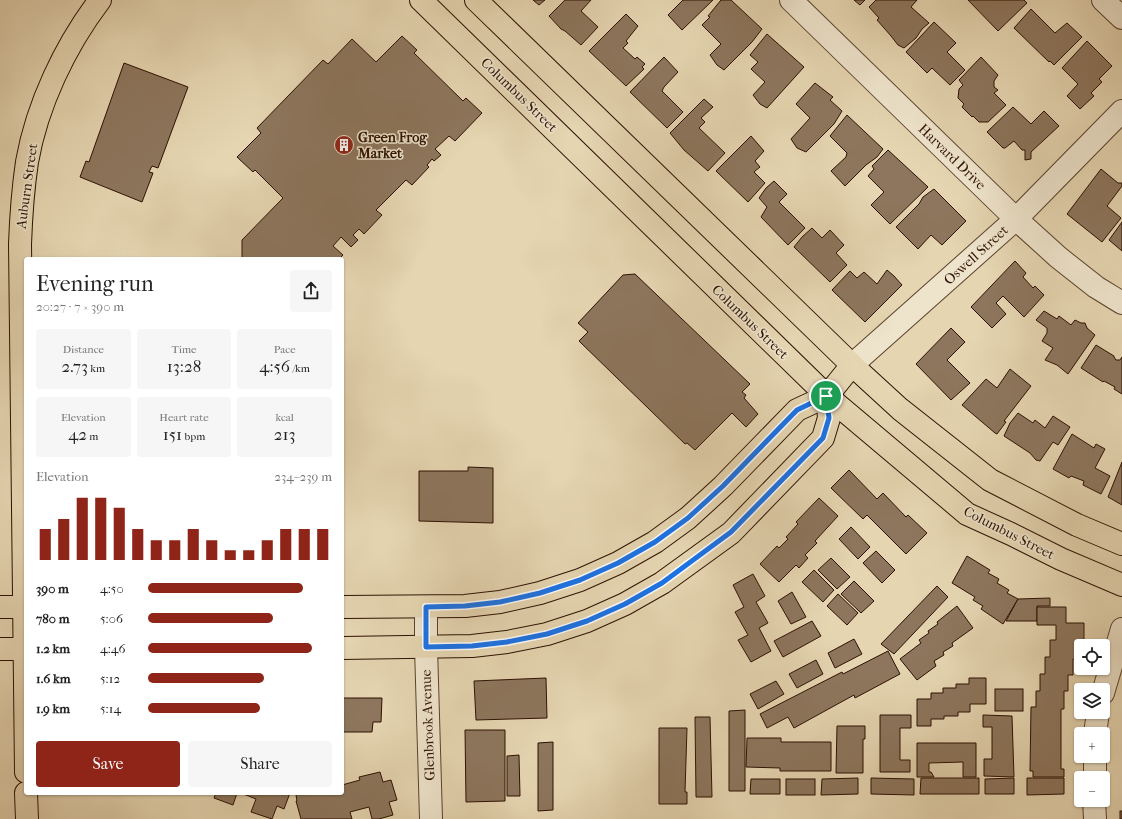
<!DOCTYPE html>
<meta charset="utf-8">
<style>
:root{--surface:#fff;--page:#f6f6f6;--text:#222;--muted:#767676;--accent:#8f2418}
body{margin:0;font-family:"IM FELL French Canon",serif;background:var(--page);color:var(--text);height:100vh;display:flex;flex-direction:column;font-size:15px;white-space:nowrap}
*{box-sizing:border-box;margin:0}
p{font-size:13px;color:var(--muted)}
.icon{flex:none;width:22px;height:22px;fill:none;stroke:currentColor;stroke-width:2;stroke-linecap:round;stroke-linejoin:round}
.map{position:relative;flex:1;overflow:hidden}
.details{position:absolute;left:24px;top:257px;width:320px;height:538px;display:flex;flex-direction:column;background:var(--surface);border-radius:4px;box-shadow:0 1px 3px #0004}
.details>*{flex:none}
.fabs{position:absolute;left:1074px;top:639px;display:grid;gap:8px}
.fabs a{display:grid;place-items:center;width:36px;height:36px;border-radius:4px;background:var(--surface);box-shadow:0 1px 3px #0004;font-size:20px}
.pin{position:absolute;display:grid;place-items:center;width:34px;height:34px;color:#fff;margin:-17px;border:2px solid #fff;border-radius:50%;box-shadow:0 1px 4px #0007}
.round{display:grid;place-items:center;flex:none;width:42px;height:42px;border-radius:4px;background:var(--page)}
.headline{display:flex;align-items:center;justify-content:space-between;height:68px;padding:0 12px}
h1{font-size:22px;font-weight:600;line-height:30px}
.figures{display:grid;grid-template-columns:repeat(3,1fr);gap:6px;height:68px;padding:4px 12px}
.figures div{display:grid;align-content:center;border-radius:4px;background:var(--page);text-align:center}
.figures b{font-size:17px;font-weight:600}
.figures small{font-size:11px;font-weight:400}
.figures p{font-size:11px}
.chart{height:112px;padding:8px 12px}
.chart p{display:flex;justify-content:space-between}
.chart svg{width:100%;height:72px;margin-top:4px;stroke:var(--accent);stroke-width:6}
.cta{display:flex;gap:8px;margin-top:auto;padding:8px 12px}
.cta a{flex:1;height:46px;border-radius:4px;background:var(--accent);color:#fff;font-size:16px;font-weight:600;line-height:46px;text-align:center}
.cta a+a{background:var(--page);color:var(--text)}
ul{padding:0 12px;list-style:none;font-size:13px}
li{display:grid;grid-template-columns:64px 48px 1fr;align-items:center;height:30px}
li i{height:10px;border-radius:5px;background:var(--accent)}
.map>svg:first-child{display:block}
.building{fill:#8d765d;stroke:#2d1002}
.lines{fill:none;stroke-linecap:round;stroke-linejoin:round}
.minor-casing{stroke:#5b412e;stroke-width:24}
.major-casing{stroke:#2d1002;stroke-width:24}
.minor{stroke:#eee4cc;stroke-width:22}
.major{stroke:#e5d5b1;stroke-width:22}
.route-casing{stroke:#fff;stroke-width:8}
.route{stroke:#1a73e8;stroke-width:5}
.labels{text-anchor:middle;dominant-baseline:central;stroke-width:3;stroke-linejoin:round;paint-order:stroke}
.street-label{font-size:14px;fill:#2d1002;stroke:#eee4cc}
.poi-label{font-size:14px;font-weight:bold;fill:#2d1002;stroke:#eee4cc;text-anchor:start}
</style>
<div class="map">
<svg width="1122" height="819" viewBox="0 0 1122 819">
<rect width="100%" height="100%" fill="#e5d5b1"/>
<filter id="stains"><feTurbulence type="fractalNoise" baseFrequency=".005" numOctaves="4"/><feColorMatrix values="0 0 0 0 .2 0 0 0 0 .09 0 0 0 0 .02 0 0 0 .5 -.17"/></filter>
<radialGradient id="worn" r=".72"><stop offset=".6" stop-color="#630" stop-opacity="0"/><stop offset="1" stop-color="#630" stop-opacity=".3"/></radialGradient>
<g class="building">
<path d="M 533,0 L 545,0 L 539,5 Z"/>
<path d="M 565,0 L 591,0 L 581,11 L 598,27 L 581,45 L 565,31 L 561,29 L 549,16 Z"/>
<path d="M 683,0 L 713,0 L 682,30 L 668,15 Z"/>
<path d="M 721,0 L 731,0 L 762,29 L 752,42 L 724,70 L 717,65 L 710,55 L 721,44 L 702,25 L 710,17 L 708,16 Z"/>
<path d="M 854,0 L 865,0 L 860,5 Z"/>
<path d="M 876,0 L 917,0 L 911,7 L 929,23 L 922,29 L 916,38 L 904,48 L 898,45 L 891,36 L 877,20 L 879,18 L 869,7 Z"/>
<path d="M 968,0 L 1024,0 L 1027,3 L 998,31 Z"/>
<path d="M 1031,9 L 1055,33 L 1067,23 L 1082,37 L 1054,65 L 1050,61 L 1049,62 L 1014,28 Z"/>
<path d="M 626,14 L 638,26 L 626,41 L 628,43 L 623,48 L 635,59 L 637,57 L 645,64 L 642,67 L 644,69 L 626,86 L 589,51 Z"/>
<path d="M 934,22 L 956,43 L 947,52 L 965,70 L 950,85 L 932,68 L 927,73 L 906,52 Z"/>
<path d="M 767,34 L 804,67 L 767,108 L 760,104 L 753,95 L 765,82 L 751,69 L 758,62 L 750,55 Z"/>
<path d="M 402,36 L 417,50 L 414,53 L 463,101 L 466,98 L 482,113 L 455,141 L 449,136 L 435,149 L 441,155 L 434,161 L 432,159 L 427,165 L 429,167 L 412,185 L 406,180 L 376,210 L 382,215 L 364,234 L 359,229 L 353,235 L 358,240 L 351,247 L 341,237 L 333,246 L 343,255 L 339,259 L 242,259 L 242,240 L 283,198 L 255,170 L 253,172 L 237,157 L 261,133 L 257,128 L 323,60 L 328,64 L 352,39 L 376,62 Z"/>
<path d="M 1087,41 L 1112,66 L 1099,79 L 1102,82 L 1091,93 L 1094,96 L 1080,109 L 1067,96 L 1078,84 L 1062,68 Z"/>
<path d="M 664,57 L 678,72 L 664,87 L 662,91 L 683,112 L 667,128 L 630,92 Z"/>
<path d="M 981,57 L 998,75 L 994,81 L 994,87 L 998,90 L 994,93 L 1006,105 L 988,122 L 979,122 L 973,116 L 972,117 L 962,107 L 964,104 L 958,98 L 959,89 L 963,85 L 959,80 Z"/>
<path d="M 124,63 L 188,87 L 158,168 L 152,166 L 149,172 L 153,173 L 142,202 L 80,177 L 86,161 L 89,162 Z"/>
<path d="M 815,83 L 833,97 L 830,100 L 842,111 L 834,124 L 806,152 L 797,148 L 791,139 L 810,118 L 796,104 Z"/>
<path d="M 704,99 L 713,107 L 701,118 L 705,122 L 699,128 L 725,153 L 708,171 L 684,150 L 670,133 Z"/>
<path d="M 1013,107 L 1031,124 L 1044,111 L 1059,126 L 1031,152 L 1031,159 L 1025,160 L 1025,150 L 1022,150 L 1014,141 L 1005,148 L 1003,148 L 987,132 Z"/>
<path d="M 847,115 L 883,149 L 877,157 L 866,165 L 845,186 L 831,171 L 846,157 L 847,153 L 830,136 Z"/>
<path d="M 751,136 L 764,151 L 755,161 L 760,167 L 754,172 L 765,183 L 748,202 L 716,171 Z"/>
<path d="M 888,150 L 928,187 L 890,224 L 871,205 L 884,192 L 868,176 L 874,169 L 872,166 Z"/>
<path d="M 1101,169 L 1118,183 L 1122,183 L 1122,186 L 1107,206 L 1121,218 L 1102,242 L 1067,214 Z"/>
<path d="M 774,181 L 787,194 L 779,202 L 805,228 L 788,245 L 761,217 L 767,207 L 759,198 L 766,188 Z"/>
<path d="M 934,189 L 966,221 L 942,245 L 931,235 L 918,249 L 896,227 L 919,204 L 923,197 Z"/>
<path d="M 1122,222 L 1122,251 L 1109,240 Z"/>
<path d="M 812,228 L 822,238 L 830,230 L 844,245 L 836,253 L 847,265 L 830,282 L 794,247 L 802,237 Z"/>
<path d="M 1015,261 L 1026,273 L 1023,277 L 1033,288 L 1035,286 L 1044,295 L 1024,317 L 1003,296 L 996,303 L 1006,314 L 992,328 L 971,307 Z"/>
<path d="M 887,270 L 894,276 L 902,285 L 865,322 L 832,290 L 850,271 L 857,278 L 864,272 L 877,284 Z"/>
<path d="M 635,274 L 750,384 L 742,392 L 746,395 L 744,398 L 758,414 L 746,427 L 732,413 L 695,450 L 687,443 L 685,444 L 579,341 L 588,332 L 578,323 L 623,275 Z"/>
<path d="M 1044,311 L 1057,319 L 1059,316 L 1071,325 L 1075,320 L 1081,323 L 1085,323 L 1087,328 L 1095,335 L 1068,374 L 1057,365 L 1045,360 L 1053,348 L 1042,341 L 1047,333 L 1047,328 L 1036,320 Z"/>
<path d="M 951,328 L 965,342 L 947,360 L 970,383 L 951,400 L 916,364 Z"/>
<path d="M 1096,345 L 1114,356 L 1114,357 L 1116,360 L 1120,360 L 1122,357 L 1122,394 L 1114,389 L 1115,387 L 1104,381 L 1103,382 L 1081,368 Z"/>
<path d="M 1010,369 L 1031,386 L 1004,421 L 1006,422 L 997,434 L 995,433 L 962,405 L 986,379 L 997,388 Z"/>
<path d="M 1018,413 L 1033,423 L 1035,420 L 1045,428 L 1053,416 L 1070,427 L 1058,445 L 1053,442 L 1040,461 L 1036,460 L 1030,453 L 1004,436 L 1010,423 Z"/>
<path d="M 1072,434 L 1094,448 L 1096,444 L 1105,449 L 1095,468 L 1110,476 L 1101,494 L 1083,485 L 1084,481 L 1071,476 L 1069,478 L 1053,469 Z"/>
<path d="M 1122,462 L 1122,505 L 1108,497 Z"/>
<path d="M 468,467 L 493,468 L 493,523 L 419,521 L 419,471 L 468,471 Z"/>
<path d="M 849,470 L 877,499 L 883,493 L 906,517 L 908,515 L 927,533 L 906,554 L 867,515 L 863,519 L 831,488 Z"/>
<path d="M 819,498 L 838,516 L 815,541 L 817,543 L 805,555 L 808,558 L 799,568 L 796,565 L 779,582 L 760,564 L 777,546 L 779,548 L 788,539 L 786,537 L 798,524 L 796,522 Z"/>
<path d="M 851,527 L 870,547 L 858,559 L 839,539 Z"/>
<path d="M 876,551 L 895,570 L 882,583 L 863,563 Z"/>
<path d="M 967,556 L 990,570 L 988,573 L 999,579 L 997,583 L 1009,590 L 1007,593 L 1018,599 L 1003,624 L 981,609 L 983,606 L 973,600 L 975,597 L 952,583 Z"/>
<path d="M 831,558 L 850,577 L 837,589 L 818,570 Z"/>
<path d="M 814,570 L 834,590 L 823,602 L 802,582 Z"/>
<path d="M 753,574 L 765,596 L 756,602 L 768,623 L 759,628 L 771,651 L 751,662 L 738,640 L 748,635 L 735,612 L 744,607 L 733,585 Z"/>
<path d="M 854,581 L 874,601 L 861,613 L 841,594 Z"/>
<path d="M 937,586 L 948,597 L 894,654 L 881,644 Z"/>
<path d="M 792,592 L 806,617 L 791,624 L 778,601 Z"/>
<path d="M 838,594 L 858,613 L 847,625 L 827,606 Z"/>
<path d="M 1050,598 L 1050,606 L 1037,606 L 1037,621 L 1006,621 L 1018,599 Z"/>
<path d="M 957,606 L 973,628 L 952,643 L 953,646 L 943,652 L 944,655 L 934,661 L 936,666 L 917,680 L 900,659 L 921,643 L 919,640 L 929,633 L 928,631 L 938,624 L 937,622 Z"/>
<path d="M 1037,607 L 1066,607 L 1066,623 L 1084,623 L 1084,642 L 1079,642 L 1078,659 L 1073,659 L 1073,675 L 1068,675 L 1068,691 L 1064,691 L 1064,709 L 1061,709 L 1061,769 L 1064,769 L 1064,777 L 1033,777 L 1033,771 L 1030,771 L 1031,707 L 1036,707 L 1036,691 L 1040,691 L 1040,674 L 1045,674 L 1045,657 L 1050,657 L 1050,640 L 1056,640 L 1056,625 L 1037,625 Z"/>
<path d="M 812,621 L 821,636 L 783,657 L 774,641 Z"/>
<path d="M 854,639 L 862,654 L 835,668 L 828,653 Z"/>
<path d="M 888,651 L 900,674 L 855,698 L 854,695 L 794,728 L 788,717 L 767,728 L 760,714 L 842,672 L 843,674 Z"/>
<path d="M 816,660 L 823,674 L 797,688 L 789,674 Z"/>
<path d="M 546,678 L 547,718 L 476,720 L 474,681 Z"/>
<path d="M 969,678 L 986,678 L 986,704 L 970,704 L 970,712 L 958,712 L 958,716 L 944,716 L 944,719 L 931,719 L 931,726 L 917,726 L 917,699 L 931,699 L 931,693 L 943,693 L 943,688 L 956,688 L 956,684 L 969,684 Z"/>
<path d="M 776,681 L 784,694 L 758,709 L 750,694 Z"/>
<rect x="995" y="689" width="28" height="22"/>
<path d="M 342,698 L 382,698 L 381,722 L 373,722 L 372,732 L 342,732 Z"/>
<path d="M 745,710 L 745,791 L 729,791 L 729,711 Z"/>
<path d="M 880,715 L 911,715 L 911,728 L 900,728 L 900,760 L 910,760 L 910,772 L 880,772 Z"/>
<path d="M 983,715 L 1012,716 L 1014,777 L 984,776 L 984,759 L 992,759 L 992,727 L 983,727 Z"/>
<path d="M 695,717 L 710,717 L 712,797 L 696,797 Z"/>
<path d="M 837,726 L 865,726 L 865,739 L 863,739 L 863,773 L 836,773 Z"/>
<path d="M 659,728 L 687,728 L 685,792 L 687,792 L 687,804 L 659,804 Z"/>
<path d="M 465,730 L 505,730 L 505,801 L 466,802 Z"/>
<path d="M 747,738 L 781,738 L 781,742 L 831,742 L 831,771 L 780,771 L 780,768 L 746,767 Z"/>
<path d="M 553,742 L 553,810 L 538,811 L 538,743 Z"/>
<path d="M 917,743 L 976,743 L 976,777 L 963,777 L 963,762 L 929,763 L 929,772 L 931,772 L 934,777 L 917,777 Z"/>
<path d="M 519,755 L 520,796 L 507,796 L 507,756 Z"/>
<path d="M 380,772 L 383,782 L 391,780 L 397,800 L 389,802 L 393,815 L 379,819 L 372,819 L 369,807 L 350,812 L 352,819 L 301,819 L 296,801 L 297,801 L 296,795 L 302,793 L 342,793 L 342,785 L 360,780 L 359,777 Z"/>
<path d="M 858,778 L 858,794 L 821,795 L 822,779 Z"/>
<path d="M 871,778 L 914,779 L 914,795 L 871,794 Z"/>
<path d="M 921,778 L 979,778 L 979,794 L 920,794 Z"/>
<path d="M 1014,778 L 1014,794 L 985,794 L 985,779 Z"/>
<path d="M 1027,778 L 1064,778 L 1064,794 L 1027,795 Z"/>
<path d="M 751,779 L 780,779 L 780,794 L 750,794 Z"/>
<rect x="786" y="779" width="29" height="16"/>
<path d="M 216,793 L 237,793 L 233,805 L 214,798 Z"/>
<path d="M 241,793 L 290,793 L 284,809 L 277,806 L 272,819 L 251,812 L 256,799 Z"/>
<rect x="1120" y="811" width="2" height="8"/>
</g>
<g class="lines">
<g class="minor-casing">
<g id="minor">
<path d="M 791,0 L 1016,219 L 1058,257 L 1096,287 L 1122,303"/>
<path d="M 1103,0 L 1122,18"/>
<path d="M 852,365 L 1016,219 L 1122,111"/>
<path d="M 426,607 L 426,647 L 431,819"/>
<path d="M 1103,693 L 1122,629"/>
<path d="M 1095,734 L 1098,712"/>
<path d="M 1095,778 L 1095,756"/>
<path d="M 1094,800 L 1095,819"/>
</g>
</g>
<g class="major-casing">
<g id="major">
<path d="M 421,0 L 827,396 L 967,514 L 1011,534 L 1061,559 L 1122,585"/>
<path d="M 476,0 L 852,365 L 900,409 L 990,480 L 1077,525 L 1122,544"/>
<path d="M 0,607 L 26,607"/>
<path d="M 342,607 L 465,606 L 500,602 L 540,593 L 580,580 L 618,563 L 655,542 L 688,518 L 723,486 L 797,410 L 827,396 L 852,365"/>
<path d="M 342,648 L 472,646 L 507,642 L 547,634 L 587,621 L 625,604 L 662,583 L 731,533 L 823,438 L 829,418 L 827,396"/>
<path d="M 0,649 L 26,649"/>
<path d="M 26,772 L 20,244 C 21,216 23,189 27,162 C 37,105 65,46 100,0"/>
<path d="M 26,793 L 27,819"/>
</g>
</g>
<use href="#minor" class="minor"/>
<use href="#major" class="major"/>
</g>
<g class="lines">
<g class="route-casing">
<path id="route" d="M 826,396 L 829,418 L 823,438 L 731,532 L 662,583 L 625,604 L 587,621 L 547,634 L 507,642 L 472,646 L 426,647 L 426,607 L 465,606 L 500,602 L 540,593 L 580,580 L 618,563 L 655,542 L 688,518 L 723,486 L 797,410 Z"/>
</g>
<use href="#route" class="route"/>
</g>
<defs>
<g id="building-disc" transform="scale(1)"><circle r="9.5" fill="#8f2418" stroke="#eee4cc"/><path d="M-4-6H4V6H1V3H-1V6H-4ZM-2.5-4.3h1.7v1.8h-1.7ZM.8-4.3h1.7v1.8H.8ZM-2.5-1h1.7V.8h-1.7ZM.8-1h1.7V.8H.8Z" fill="#fff"/></g>
</defs>
<g fill-rule="evenodd">
<use href="#building-disc" x="344" y="145"/>
</g>
<g class="labels">
<g class="street-label">
<text transform="translate(519 95) rotate(44)">Columbus Street</text>
<text transform="translate(952 157) rotate(44)">Harvard Drive</text>
<text transform="translate(27 186) rotate(-82)">Auburn Street</text>
<text transform="translate(976 255) rotate(-42)">Oswell Street</text>
<text transform="translate(750 322) rotate(44)">Columbus Street</text>
<text transform="translate(1009 533) rotate(27)">Columbus Street</text>
<text transform="translate(428 725) rotate(-92)">Glenbrook Avenue</text>
</g>
<g class="poi-label">
<text x="358" y="137">Green Frog<tspan x="358" dy="16">Market</tspan></text>
</g>
</g>
<rect width="100%" height="100%" filter="url(#stains)"/>
<rect width="100%" height="100%" fill="url(#worn)"/>
</svg>
<div class="fabs">
<a><svg class="icon" aria-label="locate" viewBox="0 0 24 24"><circle cx="12" cy="12" r="6"/><path d="M12 2v4M12 18v4M2 12h4M18 12h4"/></svg></a>
<a><svg class="icon" aria-label="layers" viewBox="0 0 24 24"><path d="M12 4l9 5-9 5-9-5zM3 14l9 5 9-5"/></svg></a>
<a>+</a>
<a>−</a>
</div>
<div class="pin" style="left:826px;top:396px;background:#1e9e55"><svg class="icon" aria-label="arrive" viewBox="0 0 24 24"><path d="M6 21V4h12l-3 4 3 4H6"/></svg></div>
<section class="details">
<div class="headline"><div><h1>Evening run</h1><p>20:27 · 7 × 390 m</p></div><a class="round"><svg class="icon" aria-label="share" viewBox="0 0 24 24"><path d="M12 15V3M7 8l5-5 5 5M5 13v7h14v-7"/></svg></a></div>
<div class="figures">
<div><p>Distance</p><b>2.73<small> km</small></b></div>
<div><p>Time</p><b>13:28</b></div>
<div><p>Pace</p><b>4:56<small> /km</small></b></div>
</div>
<div class="figures">
<div><p>Elevation</p><b>42<small> m</small></b></div>
<div><p>Heart rate</p><b>151<small> bpm</small></b></div>
<div><p>kcal</p><b>213</b></div>
</div>
<div class="chart"><p><span>Elevation</span>234–239 m</p>
<svg viewBox="0 0 160 44" preserveAspectRatio="none"><path d="M5 44V25M15 44V19M25 44V6M35 44V6M45 44V12M55 44V25M65 44V32M75 44V32M85 44V25M95 44V32M105 44V38M115 44V38M125 44V32M135 44V25M145 44V25M155 44V25"/></svg>
</div>
<ul>
<li><b>390 m</b>4:50<i style="width:84%"></i></li>
<li><b>780 m</b>5:06<i style="width:68%"></i></li>
<li><b>1.2 km</b>4:46<i style="width:89%"></i></li>
<li><b>1.6 km</b>5:12<i style="width:63%"></i></li>
<li><b>1.9 km</b>5:14<i style="width:61%"></i></li>
</ul>
<div class="cta"><a>Save</a><a>Share</a></div>
</section>
</div>
